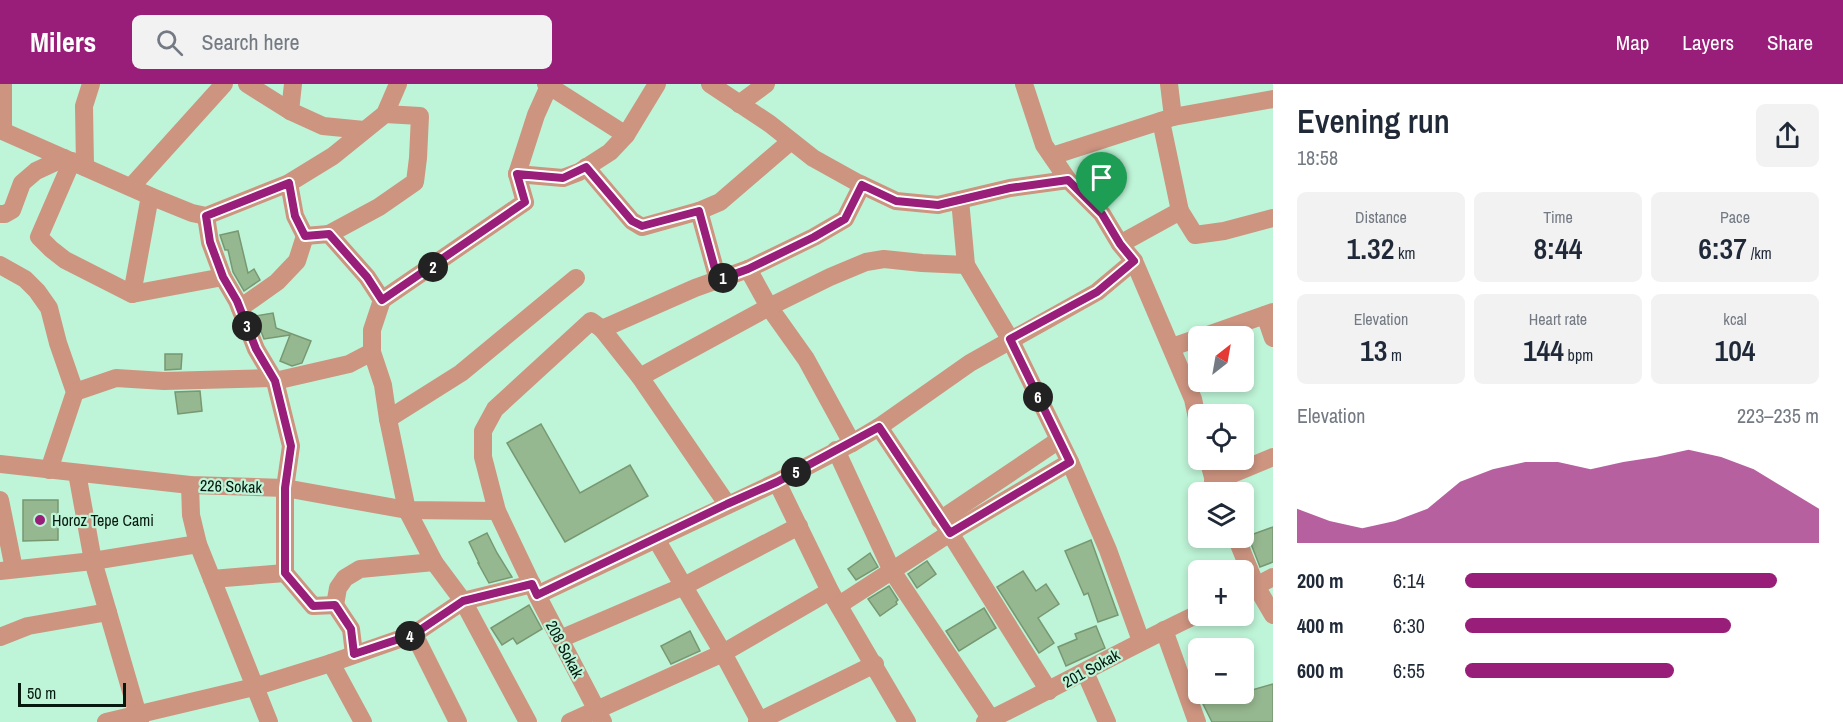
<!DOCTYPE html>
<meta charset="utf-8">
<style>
:root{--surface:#fff;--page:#f2f2f3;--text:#1f2937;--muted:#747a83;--accent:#981e79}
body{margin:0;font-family:"Archivo Narrow",sans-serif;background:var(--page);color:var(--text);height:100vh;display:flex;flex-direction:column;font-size:22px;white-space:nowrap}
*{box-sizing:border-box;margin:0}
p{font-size:20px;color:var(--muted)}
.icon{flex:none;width:33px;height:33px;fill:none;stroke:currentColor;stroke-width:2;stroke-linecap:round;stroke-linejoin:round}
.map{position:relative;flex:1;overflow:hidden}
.panel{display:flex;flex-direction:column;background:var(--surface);width:570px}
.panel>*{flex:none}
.needle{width:39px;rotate:31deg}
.fabs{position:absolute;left:1188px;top:242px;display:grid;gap:12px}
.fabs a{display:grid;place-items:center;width:66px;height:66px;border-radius:9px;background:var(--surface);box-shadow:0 3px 9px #0003;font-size:30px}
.scale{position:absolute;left:18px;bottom:15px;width:108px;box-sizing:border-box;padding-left:6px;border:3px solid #05190f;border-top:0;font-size:16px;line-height:21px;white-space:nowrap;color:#05190f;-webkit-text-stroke:4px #bef4d7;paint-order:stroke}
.pin{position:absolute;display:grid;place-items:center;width:51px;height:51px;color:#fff;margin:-62px -26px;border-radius:50% 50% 50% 0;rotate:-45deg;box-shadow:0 0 6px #0007}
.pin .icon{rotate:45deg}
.km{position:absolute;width:30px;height:30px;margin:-15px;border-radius:50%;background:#222;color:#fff;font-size:16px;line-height:30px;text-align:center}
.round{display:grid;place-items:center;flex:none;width:63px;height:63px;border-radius:9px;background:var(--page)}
.overview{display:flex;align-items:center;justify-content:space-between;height:102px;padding:0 24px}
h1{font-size:33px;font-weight:600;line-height:45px}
.metrics{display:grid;grid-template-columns:repeat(3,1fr);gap:9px;height:102px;padding:6px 24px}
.metrics div{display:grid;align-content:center;border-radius:9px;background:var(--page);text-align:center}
.metrics b{font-size:30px;font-weight:600}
.metrics small{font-size:16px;font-weight:400}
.metrics p{font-size:16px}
.chart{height:168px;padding:12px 24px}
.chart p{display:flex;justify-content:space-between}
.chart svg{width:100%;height:108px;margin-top:6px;fill:var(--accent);opacity:.7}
ul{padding:0 24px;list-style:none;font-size:20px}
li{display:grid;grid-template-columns:96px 72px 1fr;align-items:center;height:45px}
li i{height:15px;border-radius:8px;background:var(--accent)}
header{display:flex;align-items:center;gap:36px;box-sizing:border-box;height:84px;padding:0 30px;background:var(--accent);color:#fff}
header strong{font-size:28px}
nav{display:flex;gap:33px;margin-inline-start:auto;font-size:21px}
.search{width:420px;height:54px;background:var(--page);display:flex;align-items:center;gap:15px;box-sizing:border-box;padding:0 21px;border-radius:9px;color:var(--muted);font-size:22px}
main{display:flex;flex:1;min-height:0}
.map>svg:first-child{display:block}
.building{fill:#96b890;stroke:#779871;stroke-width:1.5}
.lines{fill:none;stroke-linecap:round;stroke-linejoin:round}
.minor{stroke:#cd9480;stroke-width:18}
.route-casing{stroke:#fff;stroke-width:12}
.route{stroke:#981e79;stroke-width:8}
.poi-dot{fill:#981e79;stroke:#bef4d7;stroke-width:2}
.labels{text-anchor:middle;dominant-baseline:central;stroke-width:4.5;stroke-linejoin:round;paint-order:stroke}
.street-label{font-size:16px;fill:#05190f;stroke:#bef4d7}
.poi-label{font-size:16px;fill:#05190f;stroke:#bef4d7;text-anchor:start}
</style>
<header>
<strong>Milers</strong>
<div class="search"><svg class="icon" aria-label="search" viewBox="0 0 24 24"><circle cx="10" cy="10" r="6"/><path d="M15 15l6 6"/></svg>Search here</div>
<nav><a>Map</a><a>Layers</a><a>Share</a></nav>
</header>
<main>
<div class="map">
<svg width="1273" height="638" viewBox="0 0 1273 638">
<rect width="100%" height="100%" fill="#bef4d7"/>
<g class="building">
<path d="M 238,147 L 248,189 L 254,185 L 260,196 L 244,207 L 233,188 L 228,166 L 225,166 L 220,151 Z"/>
<path d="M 273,229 L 276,244 L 311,257 L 302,279 L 292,282 L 280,277 L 290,251 L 264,255 L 255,232 Z"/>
<path d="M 165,270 L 182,270 L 181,285 L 165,286 Z"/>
<path d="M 200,307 L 202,327 L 178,330 L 175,308 Z"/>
<path d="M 541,340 L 580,409 L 630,381 L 648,412 L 565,458 L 507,359 Z"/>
<path d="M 23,416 L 58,416 L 58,456 L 23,457 Z"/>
<path d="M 1273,443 L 1273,478 L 1260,483 L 1248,452 Z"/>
<path d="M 487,449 L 497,469 L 512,493 L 489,499 L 478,479 L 479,479 L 469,458 Z"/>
<path d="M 1091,456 L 1118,531 L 1098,538 L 1088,509 L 1084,511 L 1065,467 Z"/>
<path d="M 870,469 L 878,483 L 856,496 L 848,485 Z"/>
<path d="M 927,477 L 936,490 L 917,504 L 908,490 Z"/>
<path d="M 1023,487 L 1036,507 L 1046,500 L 1059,520 L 1038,534 L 1054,559 L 1039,569 L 997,503 Z"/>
<path d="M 889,502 L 898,516 L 896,518 L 897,520 L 880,532 L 868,515 Z"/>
<path d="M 529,521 L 542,545 L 517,560 L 513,554 L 502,561 L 491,544 Z"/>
<path d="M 984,524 L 996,544 L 959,567 L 946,547 Z"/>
<path d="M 1096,542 L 1105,564 L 1066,582 L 1058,563 L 1077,555 L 1075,550 Z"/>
<path d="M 690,547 L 700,567 L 671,580 L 661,562 Z"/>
<path d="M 1273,600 L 1273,638 L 1212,638 L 1203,620 Z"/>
</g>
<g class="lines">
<g class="minor">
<path d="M 247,0 L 290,27 L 323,42 L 364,46"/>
<path d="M 546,0 L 626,51"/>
<path d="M 710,0 L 770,40 L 813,74 L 858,99 L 896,117 L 938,121 L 1010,104 L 1068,96"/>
<path d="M 1024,0 L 1044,61 L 1068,96 L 1102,130 L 1120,160 L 1134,177 L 1193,315 L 1198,338"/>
<path d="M 1169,0 L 1173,33"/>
<path d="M 739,20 L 766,0"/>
<path d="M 290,27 L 293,0"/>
<path d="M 1161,37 L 1180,127"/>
<path d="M 0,46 L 150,112 L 192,129 L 206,132 L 289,99 L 333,72 L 385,30 L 398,0"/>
<path d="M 3,47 L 3,0"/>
<path d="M 1052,72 L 1173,33 L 1273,15"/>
<path d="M 72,77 L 39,153 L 51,165 L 65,176 L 132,210 L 223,193"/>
<path d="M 85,83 L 84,22 L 91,0"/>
<path d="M 586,83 L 632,137 L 642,143 L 699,127 L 720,118 L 791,57"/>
<path d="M 517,90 L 563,94 L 579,88 L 610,68 L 626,51 L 657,0"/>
<path d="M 289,99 L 295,132 L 305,152 L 329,150 L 367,193 L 382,216 L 372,246 L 372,268 L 383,301 L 388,335 L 407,426 L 434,478 L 463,517 L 528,638"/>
<path d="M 131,103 L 224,0"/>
<path d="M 960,116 L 966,181 L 1010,255 L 1070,378 L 1108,466 L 1141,557"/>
<path d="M 699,127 L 718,196"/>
<path d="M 0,130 L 5,130 L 12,126 L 22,99 L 36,87 L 64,74"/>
<path d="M 206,132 L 210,158 L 223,193 L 237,217 L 256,265 L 275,297 L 291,362 L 285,404 L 285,489 L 313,522 L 335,521 L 351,545 L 354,570"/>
<path d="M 329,150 L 379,123 L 415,98 L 418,74 L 420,32 L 385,30"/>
<path d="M 1120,160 L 1180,127 L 1195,151 L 1224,147 L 1273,134"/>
<path d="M 0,181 L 25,195 L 37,207 L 49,224 L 58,259 L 75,308 L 49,386"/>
<path d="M 748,185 L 769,223 L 806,275 L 852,359"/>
<path d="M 132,210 L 150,112"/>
<path d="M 382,216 L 525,118 L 517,90 L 536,31 L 549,2"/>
<path d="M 240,224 L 277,198 L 297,177 L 305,152"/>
<path d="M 1265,231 L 1273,254"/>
<path d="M 602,245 L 695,204 L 748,185 L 814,153 L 845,135 L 862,101"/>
<path d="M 1205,252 L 1273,228"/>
<path d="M 1172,263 L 1198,254"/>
<path d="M 640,293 L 769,223 L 830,193 L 866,178 L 884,175 L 922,179 L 966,181"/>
<path d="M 275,297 L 349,280 L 372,268"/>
<path d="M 75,308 L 116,294 L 164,297 L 272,294"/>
<path d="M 388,335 L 461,289 L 576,194"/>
<path d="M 879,343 L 950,449 L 1049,607"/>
<path d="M 836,366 L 892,487 L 991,635"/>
<path d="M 1208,375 L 1217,408"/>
<path d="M 0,380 L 190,401 L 285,404 L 407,426 L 497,427"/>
<path d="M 77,389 L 93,477 L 140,638"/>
<path d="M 777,398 L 830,507 L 907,638"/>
<path d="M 1213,398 L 1273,373"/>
<path d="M 190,401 L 191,431 L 198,460 L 269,638"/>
<path d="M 0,416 L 14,485"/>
<path d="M 940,436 L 1059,356"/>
<path d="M 1236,453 L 1256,502 L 1273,531"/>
<path d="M 656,455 L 723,569 L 760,638"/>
<path d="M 0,487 L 93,477 L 198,460"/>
<path d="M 212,495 L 285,489"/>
<path d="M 1244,508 L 1273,493"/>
<path d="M 537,511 L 777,398 L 852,359 L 879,343 L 970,279 L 1097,208 L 1134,177"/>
<path d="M 335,521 L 338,504 L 345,494 L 360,485 L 434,478"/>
<path d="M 839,521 L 950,449 L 1070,378"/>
<path d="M 1164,546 L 1197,638"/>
<path d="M 414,550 L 458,638"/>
<path d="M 0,553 L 28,542 L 108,528"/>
<path d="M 560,555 L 684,502 L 799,442"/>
<path d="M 331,579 L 363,638"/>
<path d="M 1085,588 L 1107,638"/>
<path d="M 106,638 L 254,603 L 331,579 L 414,550 L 463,517 L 532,500"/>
<path d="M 570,638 L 723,569 L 830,507"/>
<path d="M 603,638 L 537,511 L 497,427 L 483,373 L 483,347 L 495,325 L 591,237 L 602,245 L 640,293 L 727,420"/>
<path d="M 757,638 L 875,580"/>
<path d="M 985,638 C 1057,603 1126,564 1198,530"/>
</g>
</g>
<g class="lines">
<g class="route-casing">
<path id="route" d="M 586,83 L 632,137 L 642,142 L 699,127 L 718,196 L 748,185 L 814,153 L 845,135 L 862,101 L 896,117 L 938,121 L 1010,104 L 1068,96 L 1102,130 L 1120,160 L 1134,177 L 1097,208 L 1010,255 L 1070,378 L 950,449 L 879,343 L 777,398 L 727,420 L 537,511 L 532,500 L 463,517 L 414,550 L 354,570 L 351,545 L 335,521 L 313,522 L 285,489 L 285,404 L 291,362 L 275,297 L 256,265 L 237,217 L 223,193 L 210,158 L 206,132 L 289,99 L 295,132 L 305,152 L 329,150 L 367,193 L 382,216 L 525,118 L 517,90 L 563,94 Z"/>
</g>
<use href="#route" class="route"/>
</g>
<circle class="poi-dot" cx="40" cy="436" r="6"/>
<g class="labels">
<g class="street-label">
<text transform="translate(231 402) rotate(2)">226 Sokak</text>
<text transform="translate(565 565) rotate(62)">208 Sokak</text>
<text transform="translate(1091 584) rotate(-29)">201 Sokak</text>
</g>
<g class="poi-label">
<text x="52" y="436">Horoz Tepe Cami</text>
</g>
</g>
</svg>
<div class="fabs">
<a><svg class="needle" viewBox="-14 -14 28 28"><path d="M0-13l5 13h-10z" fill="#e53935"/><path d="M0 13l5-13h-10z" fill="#747a83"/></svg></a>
<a><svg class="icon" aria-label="locate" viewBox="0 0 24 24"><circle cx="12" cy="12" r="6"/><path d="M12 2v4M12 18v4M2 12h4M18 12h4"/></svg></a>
<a><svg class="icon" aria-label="layers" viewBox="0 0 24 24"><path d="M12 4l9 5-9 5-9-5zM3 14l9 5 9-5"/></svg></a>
<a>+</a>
<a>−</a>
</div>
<div class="scale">50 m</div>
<div class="pin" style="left:1102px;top:130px;background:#1e9e55"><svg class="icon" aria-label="arrive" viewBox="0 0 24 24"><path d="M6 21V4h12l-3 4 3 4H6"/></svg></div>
<b class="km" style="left:723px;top:194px">1</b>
<b class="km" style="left:433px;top:183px">2</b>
<b class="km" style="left:247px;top:242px">3</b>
<b class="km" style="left:410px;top:552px">4</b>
<b class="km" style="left:796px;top:388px">5</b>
<b class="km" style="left:1038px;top:313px">6</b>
</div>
<section class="panel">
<div class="overview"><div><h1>Evening run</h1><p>18:58</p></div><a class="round"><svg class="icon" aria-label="share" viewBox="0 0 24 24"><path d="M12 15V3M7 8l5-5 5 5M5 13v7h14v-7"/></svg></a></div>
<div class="metrics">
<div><p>Distance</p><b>1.32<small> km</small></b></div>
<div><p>Time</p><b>8:44</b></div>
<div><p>Pace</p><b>6:37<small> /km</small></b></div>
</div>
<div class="metrics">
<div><p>Elevation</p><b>13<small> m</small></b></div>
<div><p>Heart rate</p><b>144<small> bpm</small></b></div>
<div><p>kcal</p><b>104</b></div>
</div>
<div class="chart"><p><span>Elevation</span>223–235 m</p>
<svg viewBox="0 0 160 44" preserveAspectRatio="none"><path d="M0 44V30L10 35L20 38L30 35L40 30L50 19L60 14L70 11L80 11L90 14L100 11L110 9L120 6L130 9L140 14L150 22L160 30V44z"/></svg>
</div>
<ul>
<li><b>200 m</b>6:14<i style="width:88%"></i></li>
<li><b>400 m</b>6:30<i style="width:75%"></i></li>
<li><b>600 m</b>6:55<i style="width:59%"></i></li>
</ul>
</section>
</main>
